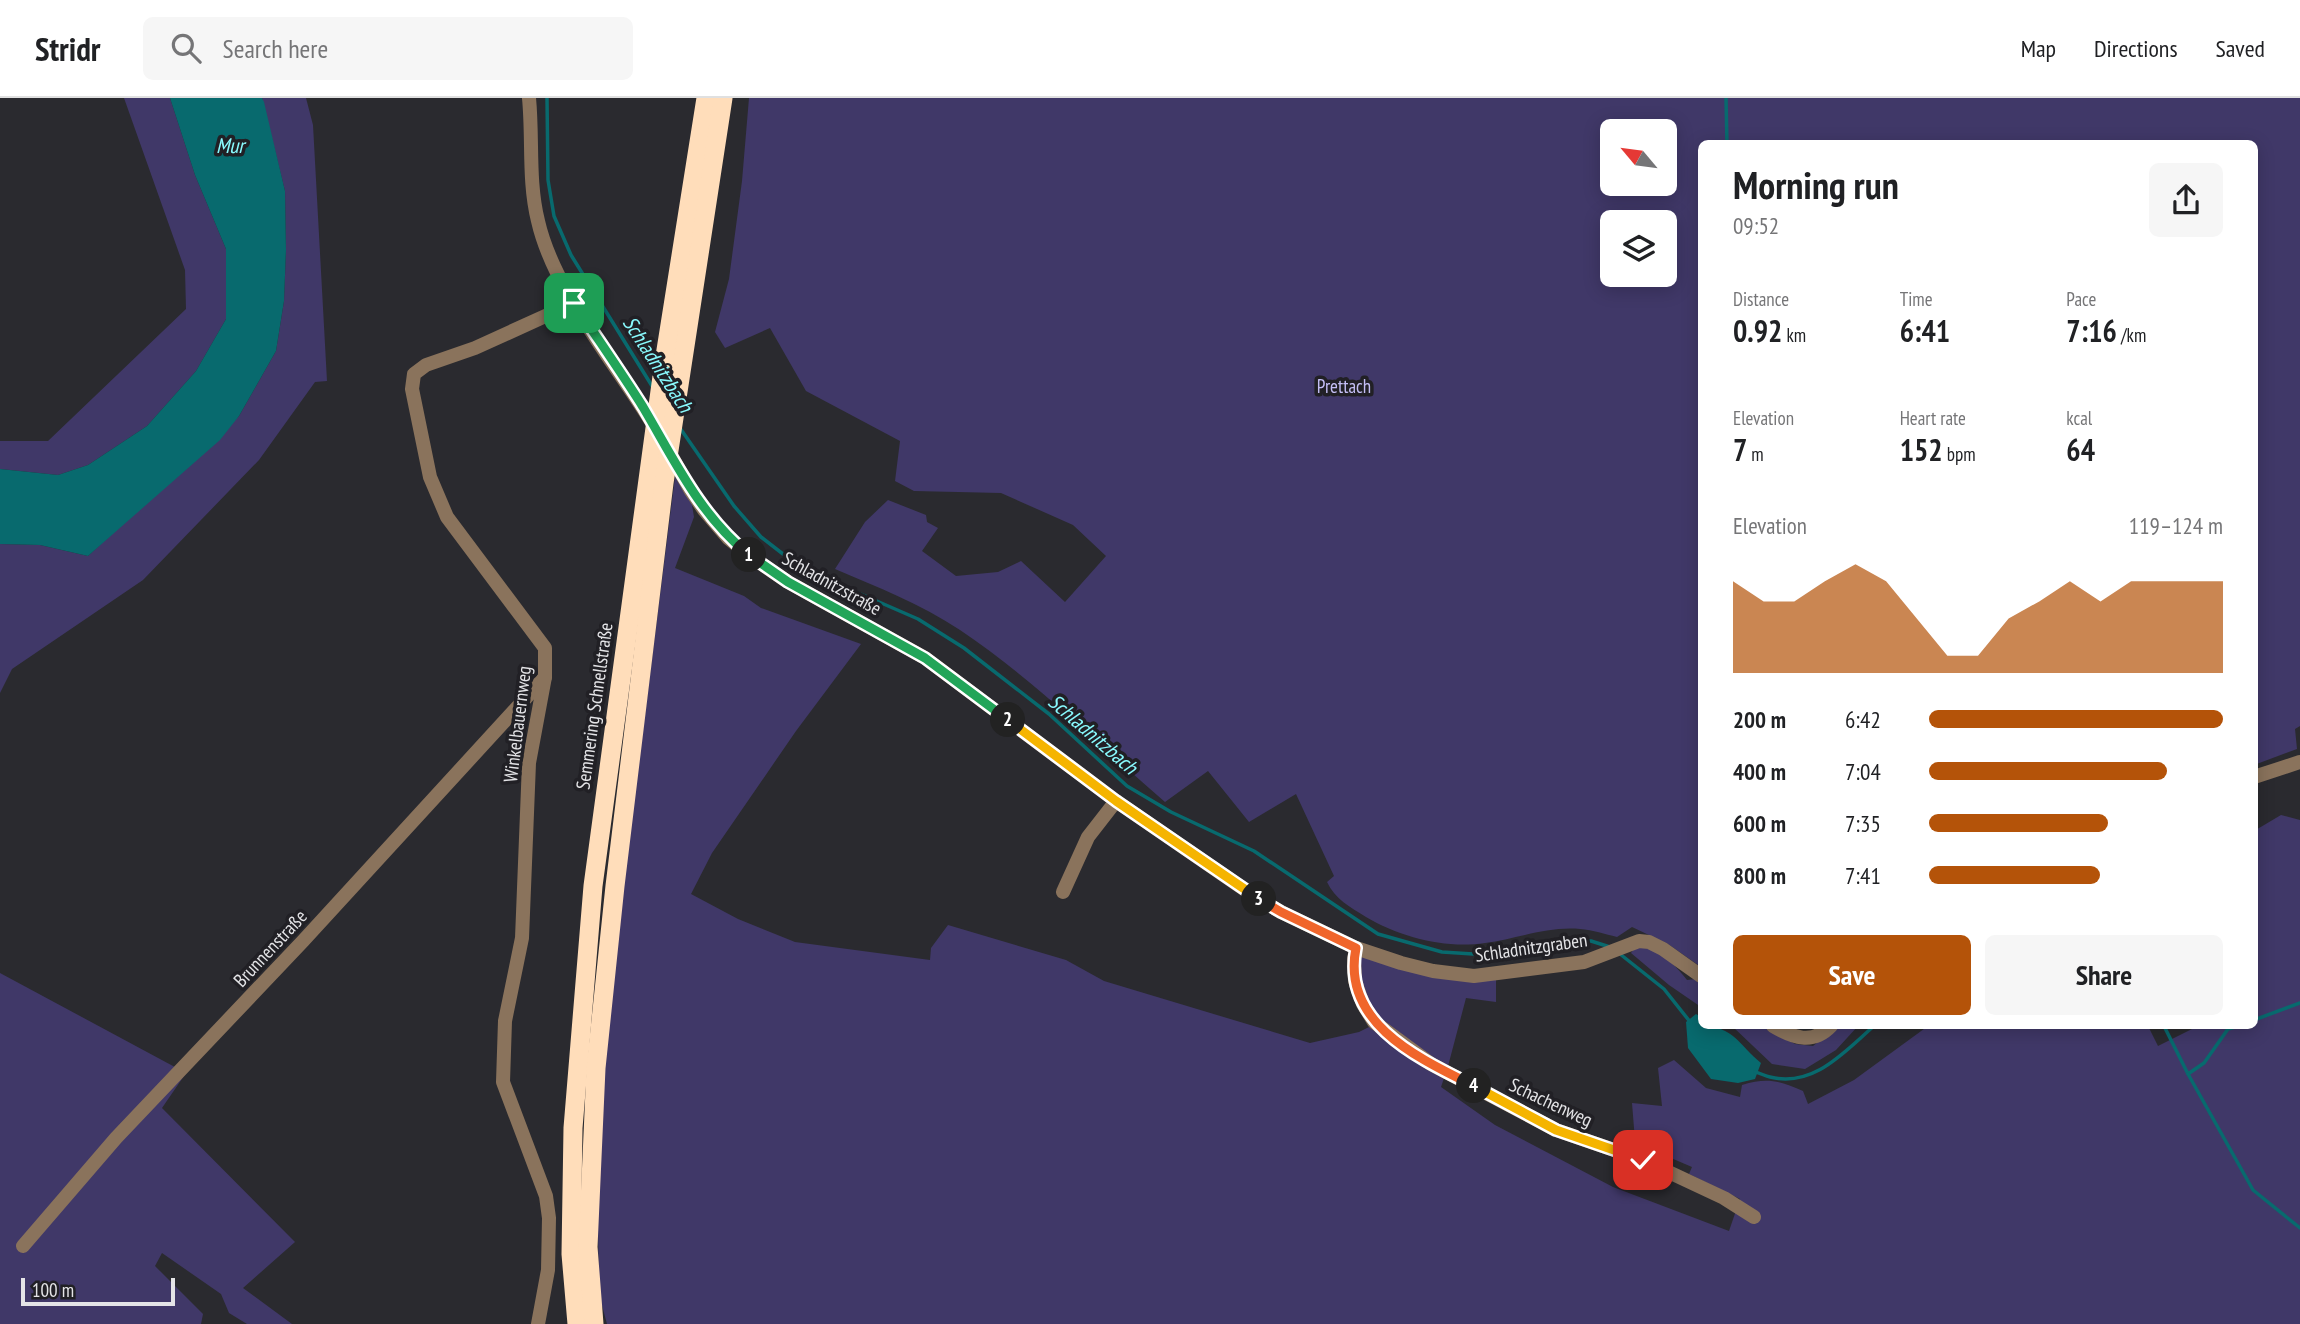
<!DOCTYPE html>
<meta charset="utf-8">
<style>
:root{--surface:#fff;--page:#f6f6f6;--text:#202124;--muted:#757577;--line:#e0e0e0;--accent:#b45309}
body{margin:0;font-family:"PT Sans Narrow",sans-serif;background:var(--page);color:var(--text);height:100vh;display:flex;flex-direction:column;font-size:26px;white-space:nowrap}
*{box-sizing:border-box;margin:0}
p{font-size:23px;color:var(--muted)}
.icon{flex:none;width:38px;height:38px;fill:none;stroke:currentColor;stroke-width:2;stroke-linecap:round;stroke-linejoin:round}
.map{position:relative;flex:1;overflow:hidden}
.details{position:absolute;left:1698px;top:42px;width:560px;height:889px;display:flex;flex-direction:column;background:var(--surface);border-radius:10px;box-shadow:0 4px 18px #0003}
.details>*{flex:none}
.needle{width:46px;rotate:299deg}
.fabs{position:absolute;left:1600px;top:21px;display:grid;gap:14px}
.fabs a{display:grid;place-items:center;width:77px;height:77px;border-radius:10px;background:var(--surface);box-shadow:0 4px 18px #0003;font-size:35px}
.scale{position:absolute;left:21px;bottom:18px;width:154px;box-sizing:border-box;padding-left:7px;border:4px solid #e4e4e7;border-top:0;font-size:19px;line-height:24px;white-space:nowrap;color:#e4e4e7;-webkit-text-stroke:5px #212025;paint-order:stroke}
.pin{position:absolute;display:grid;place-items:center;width:60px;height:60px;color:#fff;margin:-30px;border-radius:14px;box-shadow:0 4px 10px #0006}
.km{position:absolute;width:35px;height:35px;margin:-18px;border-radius:50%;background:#222;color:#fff;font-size:19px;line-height:35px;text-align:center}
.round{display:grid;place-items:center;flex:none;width:74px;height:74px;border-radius:10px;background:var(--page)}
.overview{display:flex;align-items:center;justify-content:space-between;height:119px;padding:0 35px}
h1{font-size:38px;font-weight:700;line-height:52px}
.metrics{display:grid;grid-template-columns:repeat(3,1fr);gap:10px;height:119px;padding:7px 35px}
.metrics div{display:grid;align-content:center}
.metrics b{font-size:30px;font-weight:700}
.metrics small{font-size:19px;font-weight:400}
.metrics p{font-size:19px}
.chart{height:196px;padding:14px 35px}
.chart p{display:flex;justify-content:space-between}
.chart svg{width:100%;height:126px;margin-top:7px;fill:var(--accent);opacity:.7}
.cta{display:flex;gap:14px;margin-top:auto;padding:14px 35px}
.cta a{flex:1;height:80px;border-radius:10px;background:var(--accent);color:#fff;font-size:28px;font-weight:700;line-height:80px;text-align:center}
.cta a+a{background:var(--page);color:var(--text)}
ul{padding:0 35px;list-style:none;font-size:23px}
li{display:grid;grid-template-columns:112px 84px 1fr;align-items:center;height:52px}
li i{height:18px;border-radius:9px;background:var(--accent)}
header{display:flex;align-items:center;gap:42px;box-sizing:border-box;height:98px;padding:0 35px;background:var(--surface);border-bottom:2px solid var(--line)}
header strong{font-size:33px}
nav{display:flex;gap:38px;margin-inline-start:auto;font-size:24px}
.search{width:490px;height:63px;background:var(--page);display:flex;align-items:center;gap:18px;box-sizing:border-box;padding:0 24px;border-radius:10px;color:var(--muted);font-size:26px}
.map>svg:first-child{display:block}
.green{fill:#403868;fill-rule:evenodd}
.water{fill:#086a6e}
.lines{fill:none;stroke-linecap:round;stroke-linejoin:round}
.stream{stroke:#086a6e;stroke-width:3.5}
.minor{stroke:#8a735c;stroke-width:14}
.highway{stroke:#ffddba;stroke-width:19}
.split-1-casing{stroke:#fff;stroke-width:14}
.split-2-casing{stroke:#fff;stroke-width:14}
.split-3-casing{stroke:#fff;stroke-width:14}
.split-4-casing{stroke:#fff;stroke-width:14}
.split-5-casing{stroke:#fff;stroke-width:14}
.split-1{stroke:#22a559;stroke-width:9}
.split-2{stroke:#22a559;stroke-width:9}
.split-3{stroke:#f5b400;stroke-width:9}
.split-4{stroke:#f0652b;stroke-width:9}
.split-5{stroke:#f5b400;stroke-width:9}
.labels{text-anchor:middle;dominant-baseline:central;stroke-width:7;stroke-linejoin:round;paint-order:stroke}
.park-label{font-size:19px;fill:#c4bef5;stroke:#212025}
.street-label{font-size:19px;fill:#e4e4e7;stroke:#212025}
.water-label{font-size:21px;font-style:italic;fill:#89fafe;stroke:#212025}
</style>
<header>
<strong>Stridr</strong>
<div class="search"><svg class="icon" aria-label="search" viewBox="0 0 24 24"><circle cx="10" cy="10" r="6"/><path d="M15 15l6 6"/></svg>Search here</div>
<nav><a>Map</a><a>Directions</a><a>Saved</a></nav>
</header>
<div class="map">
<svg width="2300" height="1226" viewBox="0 0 2300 1226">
<rect width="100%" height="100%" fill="#2a2a2f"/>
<g class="green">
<path d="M 124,0 L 170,0 L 171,3 L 195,77 L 226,151 L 226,221 L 196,273 L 147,328 L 88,367 L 58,377 L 0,371 L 0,343 L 48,343 L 186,211 L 185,172 Z"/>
<path d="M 262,0 L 306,0 L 313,27 L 327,283 L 315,284 L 259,362 L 143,482 L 12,571 L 0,595 L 0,446 L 40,447 L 88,458 L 239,318 L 276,253 L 284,203 L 286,152 L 285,93 Z"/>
<path d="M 749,0 L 2300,0 L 2300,628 L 2295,631 L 2297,651 L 2254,667 L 2254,46 L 1701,46 L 1701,869 L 1668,846 L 1632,829 L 1617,839 C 1605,836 1593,832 1580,831 C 1548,828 1516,841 1485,845 C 1445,851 1400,839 1366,819 C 1350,809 1335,801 1327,784 L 1334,778 L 1296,696 L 1249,724 L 1208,673 L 1165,704 C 1098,646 1033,581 960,532 C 921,506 877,489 835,471 L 865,424 L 888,402 L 926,417 L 927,424 L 938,430 L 922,453 L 956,478 L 998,474 L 1021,463 L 1065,504 L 1106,458 L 1073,427 L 1001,395 L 914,393 L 895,383 L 900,343 L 806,293 L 770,230 L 725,250 L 715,234 L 729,181 L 742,83 ZM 1664,33 L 1664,86 L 1612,86 L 1612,33 ZM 1664,124 L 1664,177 L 1612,177 L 1612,124 Z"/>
<path d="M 675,379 L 692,407 L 694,419 L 675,470 L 744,498 L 761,510 L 861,546 L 796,633 L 712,755 L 691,796 L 738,821 L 795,844 L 930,862 L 931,850 L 948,827 L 1066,862 L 1104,883 L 1310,945 L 1359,934 L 1369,929 L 1444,980 L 1441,989 L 1495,1027 L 1613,1089 L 1729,1133 L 1740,1101 L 1689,1076 L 1692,1069 L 1671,1060 L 1667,1047 L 1646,1045 L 1643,1057 L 1636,1055 L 1632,1005 L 1662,1008 L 1658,970 L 1674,962 L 1706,990 L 1740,999 L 1742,987 C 1768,979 1779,983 1803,993 L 1808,1006 L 1854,982 L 1928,928 L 2148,928 L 2158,948 L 2198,928 L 2254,928 L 2254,733 L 2281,717 L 2300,722 L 2300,1226 L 607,1226 L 599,1196 L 597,1069 L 611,885 Z"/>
<path d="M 1635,849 C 1657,849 1674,865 1687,882 L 1696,881 L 1701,884 L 1701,909 L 1669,887 L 1631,855 Z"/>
<path d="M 1360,859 L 1496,881 L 1496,904 L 1466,900 L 1447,972 C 1411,948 1372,931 1362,886 C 1360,876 1357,869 1360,859 Z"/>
<path d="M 0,875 L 186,975 L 162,1010 L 295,1144 L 243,1190 L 292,1226 L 247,1226 L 229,1215 L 221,1196 L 162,1155 L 155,1168 L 203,1216 L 201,1226 L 0,1226 Z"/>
<path d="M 1732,928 L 1762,928 L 1795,946 L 1813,948 L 1838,928 L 1858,928 L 1836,952 L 1805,971 L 1772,966 Z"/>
</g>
<g class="water">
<path d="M 170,0 L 262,0 L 264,4 L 285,93 L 286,152 L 284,203 L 276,253 L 239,318 L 220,342 L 88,458 L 40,447 L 0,446 L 0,371 L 58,377 L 88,367 L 147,328 L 196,273 L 226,221 L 226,151 L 195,77 Z"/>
<path d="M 1696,916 L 1701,919 L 1701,928 C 1734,928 1739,947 1761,965 L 1755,981 L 1738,985 L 1711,981 L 1688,950 L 1686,924 Z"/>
</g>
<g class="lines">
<g class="stream">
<path d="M 547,0 L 548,82 L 554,118 L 571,157 L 652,288"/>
<path d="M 1726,0 L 1727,46"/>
<path d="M 680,330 L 734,408 L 761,439 L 801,470 L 918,521 L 964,550 L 1049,616 L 1127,688 L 1171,714 L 1254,753 L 1378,836 L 1442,854 L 1473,856 L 1519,847 L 1562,842 L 1591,843 L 1610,849"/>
<path d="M 1620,856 L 1664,891 L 1691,925"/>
<path d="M 2254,922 L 2300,905"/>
<path d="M 2164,928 L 2188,976 L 2204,965 L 2228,931 L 2239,928"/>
<path d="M 1755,974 C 1760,975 1765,978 1770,979 C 1814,990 1845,953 1874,928"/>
<path d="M 2188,976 L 2253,1092 L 2300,1130"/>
</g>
<g class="minor">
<path d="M 529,0 C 533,41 528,83 538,123 C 554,194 619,269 657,333"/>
<path d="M 667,350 L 691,393 L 704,412 L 728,440 L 753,460 L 788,484 L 925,560 L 1116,703 L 1254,798 L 1281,814 L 1356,850 L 1401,865 L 1433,873 L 1474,878 L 1584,864 L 1639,843 L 1649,844 L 1663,851 L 1701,878"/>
<path d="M 2254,679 L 2300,664"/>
<path d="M 1063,794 L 1088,739 L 1116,703"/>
<path d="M 1356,850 L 1354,862 L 1355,883 L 1363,906 L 1374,924 L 1431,966 L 1556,1032 L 1643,1062 L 1724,1100 L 1754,1119"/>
<path d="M 1773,928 C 1793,940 1813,947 1831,928"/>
<path d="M 23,1148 L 116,1040 L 303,843 L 545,579"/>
<path d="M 538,1226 L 548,1172 L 549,1120 L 546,1098 L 503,984 L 505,923 L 522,840 L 529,665 L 545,579 L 545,550 L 447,419 L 430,379 L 412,291 L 414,276 L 426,267 L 475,250 L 574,205"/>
</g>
<g class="highway">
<path d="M 577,1226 L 571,1156 L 573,1030 L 593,788 L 663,271 L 706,0"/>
<path d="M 594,1226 L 588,1149 L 596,970 L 615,788 L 664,385 L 723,0"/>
</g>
</g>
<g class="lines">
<g class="split-1-casing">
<path id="split-1" d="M 574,205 C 597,240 621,274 643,309 C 675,363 699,416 749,457"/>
</g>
<g class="split-2-casing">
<path id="split-2" d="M 749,457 L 788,484 L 925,560 L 1008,622"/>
</g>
<g class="split-3-casing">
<path id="split-3" d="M 1008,622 L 1116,703 L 1259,801"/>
</g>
<g class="split-4-casing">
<path id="split-4" d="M 1259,801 L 1281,814 L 1356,850 C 1341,925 1418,960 1474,988"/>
</g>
<g class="split-5-casing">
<path id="split-5" d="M 1474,988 L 1556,1032 L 1643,1062"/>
</g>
<use href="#split-1" class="split-1"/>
<use href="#split-2" class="split-2"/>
<use href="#split-3" class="split-3"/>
<use href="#split-4" class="split-4"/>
<use href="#split-5" class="split-5"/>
</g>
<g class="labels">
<g class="park-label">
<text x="1344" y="288">Prettach</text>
</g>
<g class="street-label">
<text transform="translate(832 485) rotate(29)">Schladnitzstraße</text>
<text transform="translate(594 608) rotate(-82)">Semmering Schnellstraße</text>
<text transform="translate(517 626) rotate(-83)">Winkelbauernweg</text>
<text transform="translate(1531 849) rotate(-8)">Schladnitzgraben</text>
<text transform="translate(270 850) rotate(-47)">Brunnenstraße</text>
<text transform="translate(1551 1004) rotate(25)">Schachenweg</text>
</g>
<g class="water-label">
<text x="230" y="47">Mur</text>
<text transform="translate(658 266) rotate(57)">Schladnitzbach</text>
<text transform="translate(1093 636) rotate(41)">Schladnitzbach</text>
</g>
</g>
</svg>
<div class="fabs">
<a><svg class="needle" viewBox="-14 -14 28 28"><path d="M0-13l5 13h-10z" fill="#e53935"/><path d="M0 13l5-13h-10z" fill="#757577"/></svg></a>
<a><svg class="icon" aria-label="layers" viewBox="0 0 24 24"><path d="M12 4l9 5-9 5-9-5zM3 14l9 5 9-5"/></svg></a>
</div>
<div class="scale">100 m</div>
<div class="pin" style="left:574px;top:205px;background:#1e9e55"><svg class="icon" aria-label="arrive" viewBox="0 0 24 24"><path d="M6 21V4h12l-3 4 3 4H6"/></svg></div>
<div class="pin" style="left:1643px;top:1062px;background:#d93025"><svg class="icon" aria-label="check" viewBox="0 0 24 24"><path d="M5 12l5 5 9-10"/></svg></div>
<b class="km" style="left:749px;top:457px">1</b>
<b class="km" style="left:1008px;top:622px">2</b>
<b class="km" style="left:1259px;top:801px">3</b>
<b class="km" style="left:1474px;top:988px">4</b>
<section class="details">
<div class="overview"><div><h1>Morning run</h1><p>09:52</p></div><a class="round"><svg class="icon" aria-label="share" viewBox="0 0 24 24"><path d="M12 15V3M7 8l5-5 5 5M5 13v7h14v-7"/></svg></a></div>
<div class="metrics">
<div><p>Distance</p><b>0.92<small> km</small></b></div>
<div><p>Time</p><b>6:41</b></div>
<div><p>Pace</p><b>7:16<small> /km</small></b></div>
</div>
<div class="metrics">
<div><p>Elevation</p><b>7<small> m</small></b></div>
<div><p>Heart rate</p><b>152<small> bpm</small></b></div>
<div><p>kcal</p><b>64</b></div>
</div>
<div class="chart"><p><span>Elevation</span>119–124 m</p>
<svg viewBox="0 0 160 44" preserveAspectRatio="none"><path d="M0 44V12L10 19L20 19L30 12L40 6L50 12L60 25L70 38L80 38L90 25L100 19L110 12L120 19L130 12L140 12L150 12L160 12V44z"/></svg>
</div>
<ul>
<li><b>200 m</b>6:42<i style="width:100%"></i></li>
<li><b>400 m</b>7:04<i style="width:81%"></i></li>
<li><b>600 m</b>7:35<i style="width:61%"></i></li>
<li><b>800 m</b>7:41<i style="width:58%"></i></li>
</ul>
<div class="cta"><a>Save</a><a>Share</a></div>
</section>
</div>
